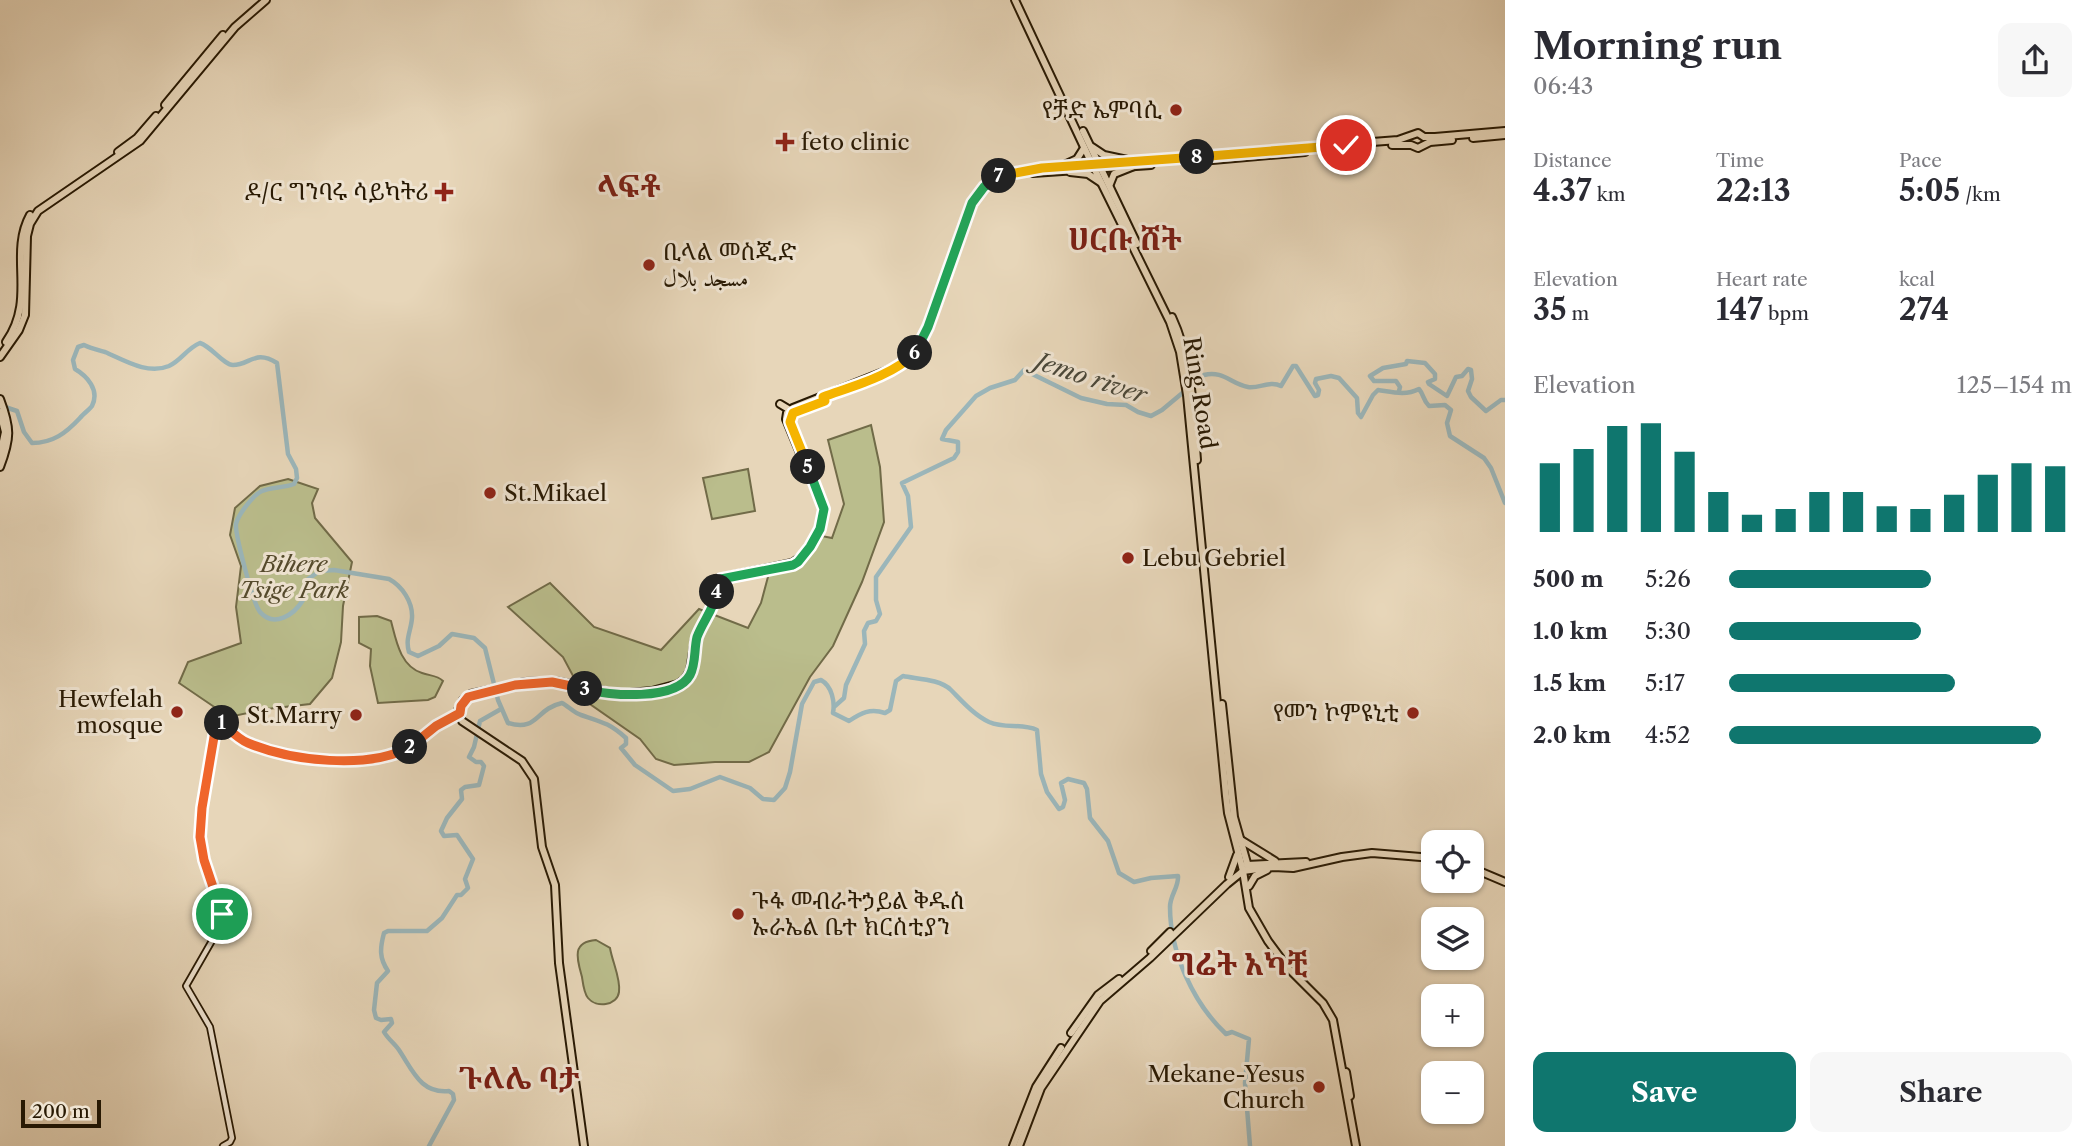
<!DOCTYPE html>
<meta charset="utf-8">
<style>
:root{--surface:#fff;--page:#f7f7f7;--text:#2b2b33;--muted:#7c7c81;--accent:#0f766e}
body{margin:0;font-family:"Libre Caslon Text",Amiri,"Noto Serif Ethiopic",serif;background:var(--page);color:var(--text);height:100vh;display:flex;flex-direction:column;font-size:26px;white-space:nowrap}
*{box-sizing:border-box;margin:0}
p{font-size:23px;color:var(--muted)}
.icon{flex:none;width:38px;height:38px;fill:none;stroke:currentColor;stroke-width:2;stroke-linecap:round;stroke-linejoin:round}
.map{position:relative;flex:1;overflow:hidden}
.panel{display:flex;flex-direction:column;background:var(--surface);width:595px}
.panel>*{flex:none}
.fabs{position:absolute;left:1421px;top:830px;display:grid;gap:14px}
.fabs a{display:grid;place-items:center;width:63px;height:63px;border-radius:14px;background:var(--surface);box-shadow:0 2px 5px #0004;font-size:35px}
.scale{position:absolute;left:21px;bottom:18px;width:80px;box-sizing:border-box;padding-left:7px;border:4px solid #281903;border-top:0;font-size:19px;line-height:24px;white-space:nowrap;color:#281903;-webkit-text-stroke:5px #efe4d2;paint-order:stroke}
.pin{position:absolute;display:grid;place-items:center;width:60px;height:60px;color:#fff;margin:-30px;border:4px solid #fff;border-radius:50%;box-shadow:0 2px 7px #0007}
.km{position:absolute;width:35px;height:35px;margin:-18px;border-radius:50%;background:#222;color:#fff;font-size:19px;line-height:35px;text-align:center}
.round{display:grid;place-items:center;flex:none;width:74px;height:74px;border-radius:14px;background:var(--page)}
.head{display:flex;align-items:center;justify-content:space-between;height:119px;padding:0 28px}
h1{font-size:38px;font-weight:700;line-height:52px}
.stats{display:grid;grid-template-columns:repeat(3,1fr);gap:10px;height:119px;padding:7px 28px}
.stats div{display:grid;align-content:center}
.stats b{font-size:30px;font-weight:700}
.stats small{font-size:19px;font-weight:400}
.stats p{font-size:19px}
.chart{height:196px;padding:14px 28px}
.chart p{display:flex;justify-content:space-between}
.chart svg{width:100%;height:126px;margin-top:7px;stroke:var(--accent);stroke-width:6}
.action{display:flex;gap:14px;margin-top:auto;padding:14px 28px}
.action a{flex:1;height:80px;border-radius:14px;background:var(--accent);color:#fff;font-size:28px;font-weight:700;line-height:80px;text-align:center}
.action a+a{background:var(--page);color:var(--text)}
ul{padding:0 28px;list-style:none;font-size:23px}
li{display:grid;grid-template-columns:112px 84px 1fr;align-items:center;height:52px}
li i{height:18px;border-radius:9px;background:var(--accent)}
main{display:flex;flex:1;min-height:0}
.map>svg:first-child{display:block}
.green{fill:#babd8c;stroke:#716b48;stroke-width:2}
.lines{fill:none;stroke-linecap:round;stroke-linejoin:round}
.river{stroke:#9bb6ba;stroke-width:4.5}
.secondary-casing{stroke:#281903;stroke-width:8}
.primary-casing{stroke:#281903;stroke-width:10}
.trunk-casing{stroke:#281903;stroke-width:10}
.secondary{stroke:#efe4d2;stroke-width:4.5}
.primary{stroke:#e7d6b9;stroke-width:6}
.trunk{stroke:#e7d6b9;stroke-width:6}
.split-1-casing{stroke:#fff;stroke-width:14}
.split-2-casing{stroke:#fff;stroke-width:14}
.split-3-casing{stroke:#fff;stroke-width:14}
.split-4-casing{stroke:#fff;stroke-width:14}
.split-5-casing{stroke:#fff;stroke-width:14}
.split-6-casing{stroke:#fff;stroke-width:14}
.split-7-casing{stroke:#fff;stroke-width:14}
.split-8-casing{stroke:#fff;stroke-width:14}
.split-9-casing{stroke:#fff;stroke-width:14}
.split-1{stroke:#f0652b;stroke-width:9}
.split-2{stroke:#f0652b;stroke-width:9}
.split-3{stroke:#f0652b;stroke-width:9}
.split-4{stroke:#22a559;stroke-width:9}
.split-5{stroke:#22a559;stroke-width:9}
.split-6{stroke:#f5b400;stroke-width:9}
.split-7{stroke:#22a559;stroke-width:9}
.split-8{stroke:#f5b400;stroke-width:9}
.split-9{stroke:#f5b400;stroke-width:9}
.poi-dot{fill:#8f2418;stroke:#efe4d2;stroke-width:2.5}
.labels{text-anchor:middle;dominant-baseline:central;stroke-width:6;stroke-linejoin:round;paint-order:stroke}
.poi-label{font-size:23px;fill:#281903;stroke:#efe4d2;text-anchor:end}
.street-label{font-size:23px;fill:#281903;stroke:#efe4d2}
.park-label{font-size:23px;font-style:italic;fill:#544a2c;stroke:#efe4d2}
.water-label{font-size:24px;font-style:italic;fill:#4a483a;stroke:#efe4d2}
.district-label{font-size:30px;font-weight:bold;fill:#7a1f14;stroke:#efe4d2}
</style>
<main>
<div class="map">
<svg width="1505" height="1146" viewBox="0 0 1505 1146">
<rect width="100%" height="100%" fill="#e7d6b9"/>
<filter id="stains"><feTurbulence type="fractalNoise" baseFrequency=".00286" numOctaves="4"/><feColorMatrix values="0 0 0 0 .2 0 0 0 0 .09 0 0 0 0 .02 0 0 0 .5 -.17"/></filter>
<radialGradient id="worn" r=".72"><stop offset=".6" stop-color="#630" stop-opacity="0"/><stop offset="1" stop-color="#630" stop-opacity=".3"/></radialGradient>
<g class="green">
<path d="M 871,425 L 880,467 L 884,522 L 862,582 L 833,646 L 810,677 L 769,752 L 749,762 L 715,762 L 674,765 L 656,759 L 640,739 L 587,702 L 563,657 L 508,607 L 550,583 L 594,627 L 661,650 L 699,609 L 748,628 L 761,603 L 769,573 C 802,566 802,562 822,536 L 832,538 L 844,504 L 828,440 Z"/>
<path d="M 748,469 L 755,511 L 712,519 L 703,478 Z"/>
<path d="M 288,479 L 318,489 L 312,503 L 315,518 L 352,562 L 343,606 L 341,642 L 332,678 L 310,704 L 267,709 L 229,717 L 179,683 L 188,662 L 241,643 L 236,607 L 241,566 L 230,535 L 235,508 L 260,486 Z"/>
<path d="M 377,616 L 391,621 C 396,640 400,666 422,673 C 430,676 437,675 443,681 L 435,697 L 428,700 L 378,703 L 370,666 L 371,649 L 359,643 L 359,617 Z"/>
<path d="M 596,940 L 610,948 C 612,961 621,979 619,992 C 617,1006 596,1008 588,998 C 584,993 583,984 582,977 C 577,959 571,942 596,940 Z"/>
</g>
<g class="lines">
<g class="river">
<path d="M 1399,391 L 1400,387 L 1396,381 L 1374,381 L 1370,376 L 1383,368 L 1406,364 L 1407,361 L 1425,363 L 1435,374 L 1435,379 L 1428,382 L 1429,384 L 1447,396 L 1456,377 L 1462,376 L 1468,369 L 1471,370 L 1472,379 L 1468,391 L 1471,397 L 1486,411 L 1501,400 L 1505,400"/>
<path d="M 2,406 L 17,411 L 24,432 L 32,443 C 53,443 66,433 80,418 C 83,414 89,410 92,406 C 100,390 87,376 75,369 L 73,360 L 78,347 L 84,345 C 90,348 98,350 105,352 C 124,360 147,375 169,366 C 182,360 186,349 200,343 C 212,347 224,365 233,365 C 250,365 255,349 277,363 L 288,454 L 296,469 L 297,478 L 294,484 C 284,488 271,487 262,491 C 253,495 238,515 236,524 C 235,534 253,604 260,612 C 274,628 294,615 303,600 C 306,594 307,586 308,579 L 320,571 L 334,570 L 389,579 C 402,586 413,602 412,618 C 411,631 405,639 409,652 L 418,656 L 439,646 L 452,634 L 474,638 L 485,648 L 498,700 L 508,723 C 538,732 535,709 562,703 C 568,706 574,713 581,715 C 602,722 609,723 626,738 L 626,744 L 621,748 L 635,765 L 673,791 L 690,789 L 720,777 L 750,788 L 763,799 L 774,800 L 785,788 L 790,772 L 802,704 L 814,682 L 821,680 C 832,686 835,702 833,713 L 849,721 C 861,713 870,708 885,713 L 890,710 L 896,681 L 903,676 C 917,679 940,679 951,690 C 962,701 974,715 989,722 C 1005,729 1022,723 1037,730 L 1041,774 L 1047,792 L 1059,809 L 1063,807 L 1065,800 L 1061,783 L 1068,779 L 1084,783 L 1087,789 L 1090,818 L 1108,841 L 1119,873 L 1134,882 L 1151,878 L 1178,876 C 1179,887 1170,895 1170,907 C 1170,952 1193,1003 1226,1034 L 1232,1032 L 1249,1039 L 1245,1083 L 1250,1146"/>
<path d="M 835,706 L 844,698 L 846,685 L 865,644 L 864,631 L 868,623 L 876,621 L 880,614 L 876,600 L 876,577 L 911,527 L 908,496 L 902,483 L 954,458 L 958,452 L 958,442 L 942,439 L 946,430 L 976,396 L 990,388 L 1015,380 L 1024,370 L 1081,398 L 1107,404 L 1126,405 L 1138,412 L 1151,416 L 1162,410 L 1204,375 C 1223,370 1231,384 1248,387 C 1259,389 1270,380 1281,386 L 1293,366 L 1296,366 L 1315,396 L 1318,395 L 1319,390 L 1315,383 L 1316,379 L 1331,376 L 1339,378 L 1357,398 L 1358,413 L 1361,417 L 1373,395 L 1378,390 C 1392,392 1406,396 1419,389 C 1424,395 1423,400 1429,406 L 1445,405 L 1451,410 L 1447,423 L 1450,436 L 1484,458 L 1491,468 L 1505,503"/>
<path d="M 429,1146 L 454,1100 L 453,1094 L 449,1091 C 421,1094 413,1071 399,1050 C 395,1044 388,1039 384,1032 L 392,1023 L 391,1019 L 381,1020 L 376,1018 L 374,1010 L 377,983 L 388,971 C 379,958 380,948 384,933 L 388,931 L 427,931 L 442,918 L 457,895 L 461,895 L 468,888 L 465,879 L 473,859 L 457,835 L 444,836 L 441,831 L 447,818 L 462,799 L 461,790 L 465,787 L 479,785 L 484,766 L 481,762 L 476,762 L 469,757 L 474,747 L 480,721 L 501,709"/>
</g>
<g class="secondary-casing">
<path id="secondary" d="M 223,1146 L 230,1142 L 232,1138 L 210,1027 L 186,986 L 217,932 L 221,918 L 219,904 L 202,855 L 199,837 L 202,808 L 217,725 L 222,723 C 230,730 238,739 247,743 C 288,761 359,768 401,751 C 413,747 422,737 432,729 C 440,723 450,718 460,713"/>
</g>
<g class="primary-casing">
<g id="primary">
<path d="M 165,105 L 223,35"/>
<path d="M 1473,138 L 1505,135"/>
<path d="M 1392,145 L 1411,145 L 1418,148 L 1430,142 L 1452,140"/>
<path d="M 118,152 L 137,138 L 156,116"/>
<path d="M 1201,161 L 1305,152"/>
<path d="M 1033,173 L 1151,165"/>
<path d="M 6,342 C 37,298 8,255 30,215"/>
<path d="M 0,357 L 19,330 L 25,315 L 27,236 L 30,224 L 38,211 L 140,141 L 235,27 L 266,0"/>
<path d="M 0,399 C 11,428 11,438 0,467"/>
<path d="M 780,404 L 790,410"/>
<path d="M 0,412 L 5,432 L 0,455"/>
<path d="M 1151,951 L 1170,932"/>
<path d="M 1071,1033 L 1098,995 L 1119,979"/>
<path d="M 1346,1072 L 1350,1096"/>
<path d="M 584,1146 L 559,963 L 555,885 L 542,847 L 534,779 L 522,761 L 462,721 L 458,710 L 463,700 L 471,694 L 525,682 L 555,681 L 619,694 L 652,691 L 678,684 L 685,679 L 690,671 L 695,639 L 712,606 L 716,579 L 792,563 C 809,553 825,527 822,506 L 786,419 L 787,413 L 793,408 L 891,369 L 907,360 L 916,351 L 928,327 L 972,203 C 988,175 1012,173 1042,168 L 1398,140 L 1418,133 L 1424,137 L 1435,137 L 1505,131"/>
<path d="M 1013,1146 L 1036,1087 L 1061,1048"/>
<path d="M 1019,1146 L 1041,1088 L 1100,1001 L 1150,958 L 1227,884 L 1243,871 L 1249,908 L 1268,941 L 1288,968 L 1323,1003 L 1333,1020 L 1356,1146"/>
</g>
</g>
<g class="trunk-casing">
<g id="trunk">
<path d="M 1015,0 L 1092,164 L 1170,322 L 1180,352 L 1187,395 L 1226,796 L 1228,813 L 1243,871 L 1274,867 L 1293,868 L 1342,857 L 1372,853 L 1433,858"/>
<path d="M 1083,131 L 1137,244"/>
<path d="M 1092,147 L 1104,155 L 1132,161"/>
<path d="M 1062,166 L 1077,159 L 1084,148"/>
<path d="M 1070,172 L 1088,174 L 1100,182"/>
<path d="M 1110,184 L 1114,174 L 1134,166"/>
<path d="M 1172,317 C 1193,362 1193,411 1197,460"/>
<path d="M 1222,704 L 1234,817 L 1249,870"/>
<path d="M 1241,840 L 1275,861"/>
<path d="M 1247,865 L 1306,862"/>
<path d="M 1472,868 L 1505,882"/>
<path d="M 1229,877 L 1237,855"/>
<path d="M 1249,886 L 1255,876 L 1267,870"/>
</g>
</g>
<use href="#secondary" class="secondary"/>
<use href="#primary" class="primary"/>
<use href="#trunk" class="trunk"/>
</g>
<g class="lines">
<g class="split-1-casing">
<path id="split-1" d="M 222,723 L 217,725 L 215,731 L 202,808 L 200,837 L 204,860 L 222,914"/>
</g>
<g class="split-2-casing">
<path id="split-2" d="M 222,723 C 230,730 238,739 248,743 C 291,761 368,770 410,747"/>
</g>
<g class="split-3-casing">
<path id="split-3" d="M 410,747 L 436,726 L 460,713 L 461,706 L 468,697 L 515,685 L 552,682 L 585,689"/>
</g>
<g class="split-4-casing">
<path id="split-4" d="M 585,689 C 609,696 676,701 690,675 C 696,664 694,649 697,637 C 703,621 714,609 717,592"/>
</g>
<g class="split-5-casing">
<path id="split-5" d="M 717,592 L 721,579 L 793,565 L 798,562 L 810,547 L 820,529 L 824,509 L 808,467"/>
</g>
<g class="split-6-casing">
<path id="split-6" d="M 808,467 L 790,422 L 793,413 L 825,401 L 823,397 C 853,386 892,376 915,353"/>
</g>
<g class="split-7-casing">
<path id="split-7" d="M 915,353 L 928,327 L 972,203 L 984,187 L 999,176"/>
</g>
<g class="split-8-casing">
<path id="split-8" d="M 999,176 L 1042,168 L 1197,157"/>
</g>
<g class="split-9-casing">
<path id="split-9" d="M 1197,157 L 1346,145"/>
</g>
<use href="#split-1" class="split-1"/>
<use href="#split-2" class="split-2"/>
<use href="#split-3" class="split-3"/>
<use href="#split-4" class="split-4"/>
<use href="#split-5" class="split-5"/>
<use href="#split-6" class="split-6"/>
<use href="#split-7" class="split-7"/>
<use href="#split-8" class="split-8"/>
<use href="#split-9" class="split-9"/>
</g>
<g class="poi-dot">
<circle cx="1176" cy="110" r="7"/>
<path d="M781.5 131.5h7v7h7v7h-7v7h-7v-7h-7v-7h7z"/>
<path d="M440.5 181.5h7v7h7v7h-7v7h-7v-7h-7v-7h7z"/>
<circle cx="649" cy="265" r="7"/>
<circle cx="490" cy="493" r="7"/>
<circle cx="1128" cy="558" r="7"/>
<circle cx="177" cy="712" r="7"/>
<circle cx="1413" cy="713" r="7"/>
<circle cx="356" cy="715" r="7"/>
<circle cx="738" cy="914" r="7"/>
<circle cx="1319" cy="1087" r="7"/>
</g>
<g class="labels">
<g class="poi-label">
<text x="1162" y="110">የቻድ ኤምባሲ</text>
<text x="801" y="142" text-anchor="start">feto clinic</text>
<text x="428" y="192">ዶ/ር ግንባሩ ሳይካትሪ</text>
<text x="663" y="252" text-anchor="start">ቢላል መስጂድ<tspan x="663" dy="26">مسجد بلال</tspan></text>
<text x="504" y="493" text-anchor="start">St.Mikael</text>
<text x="1142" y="558" text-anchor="start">Lebu Gebriel</text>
<text x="163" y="699">Hewfelah<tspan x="163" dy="26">mosque</tspan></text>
<text x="1399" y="713">የመን ኮምዩኒቲ</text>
<text x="342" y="715">St.Marry</text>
<text x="752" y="901" text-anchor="start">ጉፋ መብራትኃይል ቅዱስ<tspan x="752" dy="26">ኡራኤል ቤተ ክርስቲያን</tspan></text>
<text x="1305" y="1074">Mekane-Yesus<tspan x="1305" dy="26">Church</tspan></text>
</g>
<g class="street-label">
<text transform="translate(1200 393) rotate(81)">Ring Road</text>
</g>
<g class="park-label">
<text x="294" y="564">Bihere<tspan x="294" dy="26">Tsige Park</tspan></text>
</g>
<g class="water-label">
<text transform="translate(1091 378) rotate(18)">Jemo river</text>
</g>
<g class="district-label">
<text x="629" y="186">ላፍቶ</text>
<text x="1125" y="239">ሀርቡ ሸት</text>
<text x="1240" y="964">ግሬት አካቺ</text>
<text x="519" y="1078">ጉለሌ ባታ</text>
</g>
</g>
<rect width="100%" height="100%" filter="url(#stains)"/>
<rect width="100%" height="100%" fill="url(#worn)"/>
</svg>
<div class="fabs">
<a><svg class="icon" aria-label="locate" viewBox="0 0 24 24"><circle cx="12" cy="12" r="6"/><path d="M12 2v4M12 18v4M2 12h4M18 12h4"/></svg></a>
<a><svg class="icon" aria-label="layers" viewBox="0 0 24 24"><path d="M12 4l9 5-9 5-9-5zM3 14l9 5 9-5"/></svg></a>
<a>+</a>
<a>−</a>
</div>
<div class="scale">200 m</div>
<div class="pin" style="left:222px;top:914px;background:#1e9e55"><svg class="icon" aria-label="arrive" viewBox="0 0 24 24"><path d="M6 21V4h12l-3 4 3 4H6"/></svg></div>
<div class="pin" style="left:1346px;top:145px;background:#d93025"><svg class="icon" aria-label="check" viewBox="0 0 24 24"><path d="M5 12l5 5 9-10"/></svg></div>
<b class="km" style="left:222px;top:723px">1</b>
<b class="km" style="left:410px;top:747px">2</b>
<b class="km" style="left:585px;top:689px">3</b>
<b class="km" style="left:717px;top:592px">4</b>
<b class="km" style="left:808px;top:467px">5</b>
<b class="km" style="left:915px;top:353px">6</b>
<b class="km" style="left:999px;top:176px">7</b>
<b class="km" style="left:1197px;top:157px">8</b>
</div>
<section class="panel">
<div class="head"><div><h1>Morning run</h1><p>06:43</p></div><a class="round"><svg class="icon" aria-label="share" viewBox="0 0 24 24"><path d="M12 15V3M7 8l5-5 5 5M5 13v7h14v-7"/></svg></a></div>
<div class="stats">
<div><p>Distance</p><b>4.37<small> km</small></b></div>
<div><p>Time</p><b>22:13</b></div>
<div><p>Pace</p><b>5:05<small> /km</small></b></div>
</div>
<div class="stats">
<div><p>Elevation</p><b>35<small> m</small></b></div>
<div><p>Heart rate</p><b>147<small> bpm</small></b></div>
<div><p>kcal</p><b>274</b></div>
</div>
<div class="chart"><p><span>Elevation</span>125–154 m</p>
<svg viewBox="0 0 160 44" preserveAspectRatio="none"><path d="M5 44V20M15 44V15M25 44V7M35 44V6M45 44V16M55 44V30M65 44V38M75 44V36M85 44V30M95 44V30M105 44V35M115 44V36M125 44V31M135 44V24M145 44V20M155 44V21"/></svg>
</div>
<ul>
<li><b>500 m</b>5:26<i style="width:59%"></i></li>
<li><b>1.0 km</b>5:30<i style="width:56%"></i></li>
<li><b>1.5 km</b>5:17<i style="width:66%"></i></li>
<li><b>2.0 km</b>4:52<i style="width:91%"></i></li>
</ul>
<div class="action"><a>Save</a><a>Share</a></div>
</section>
</main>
